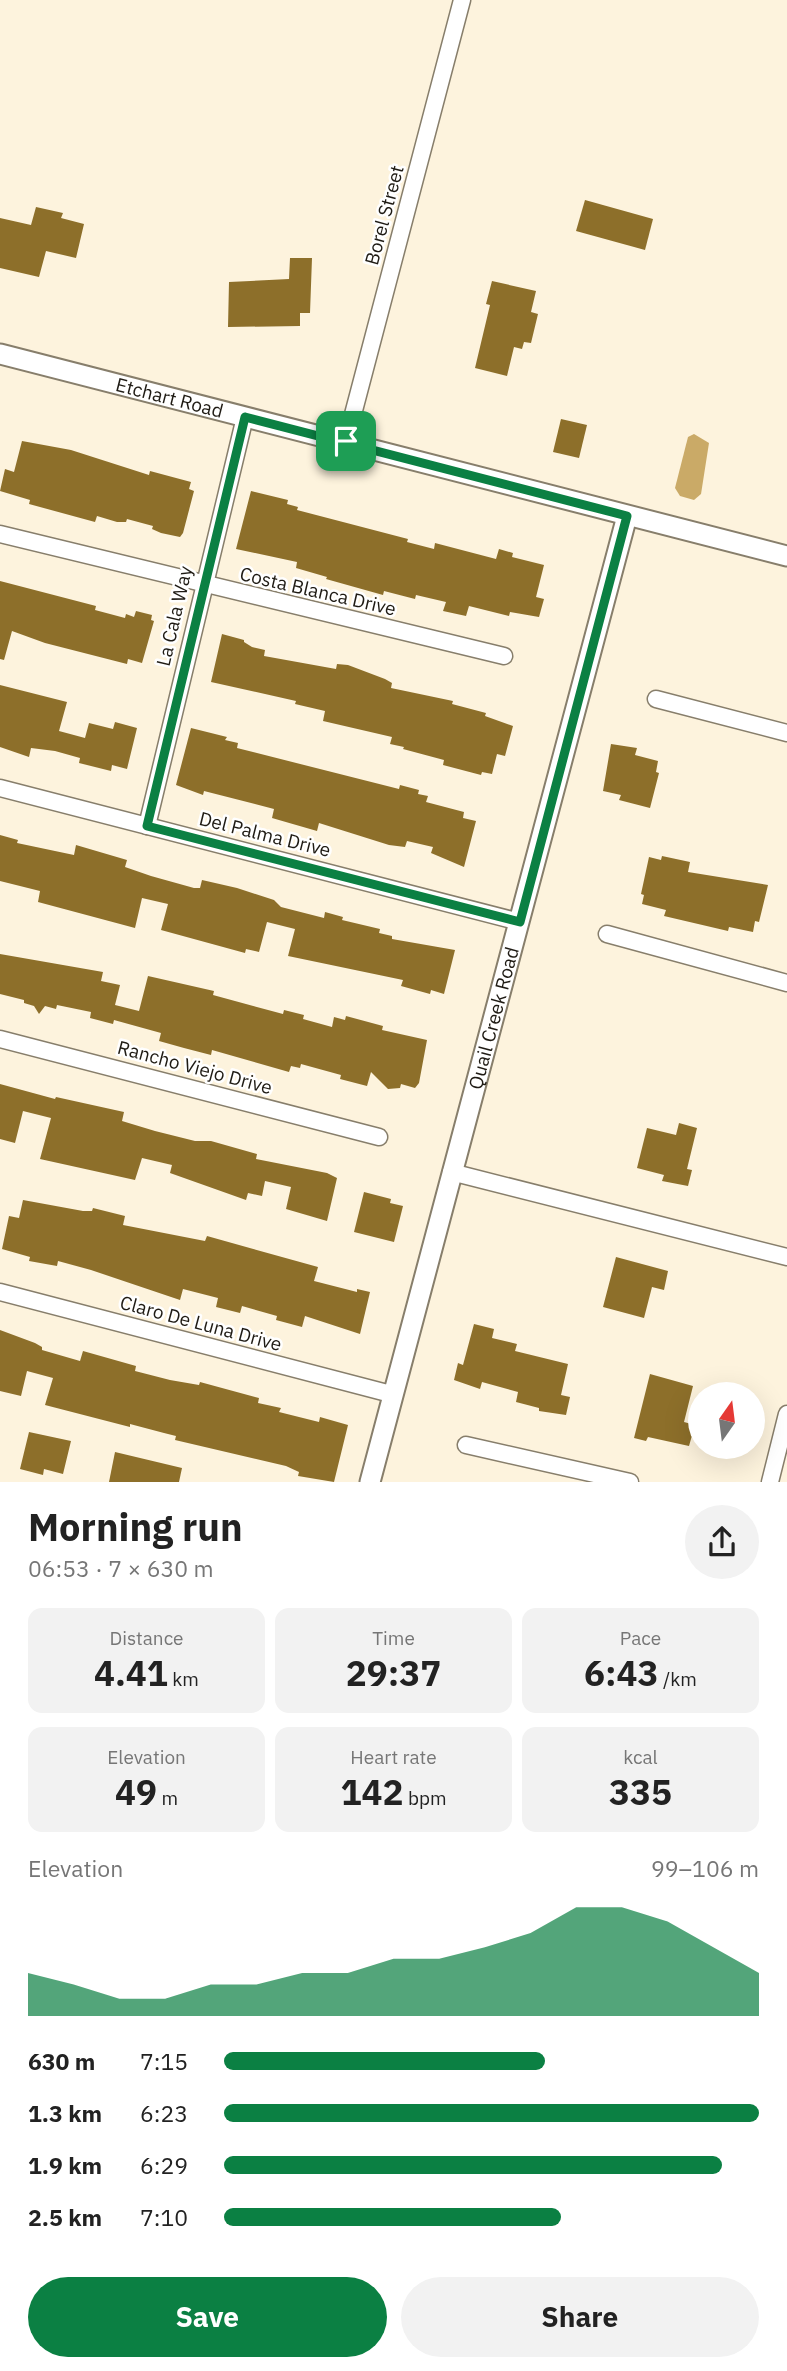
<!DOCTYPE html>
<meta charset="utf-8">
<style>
:root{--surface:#fff;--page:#f2f2f2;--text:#222;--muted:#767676;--accent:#0b8043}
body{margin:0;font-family:"IBM Plex Sans",sans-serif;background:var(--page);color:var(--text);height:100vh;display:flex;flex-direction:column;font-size:26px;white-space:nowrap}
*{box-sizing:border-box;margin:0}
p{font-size:23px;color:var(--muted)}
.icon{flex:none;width:38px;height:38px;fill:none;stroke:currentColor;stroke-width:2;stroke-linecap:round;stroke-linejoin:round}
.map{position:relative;height:1482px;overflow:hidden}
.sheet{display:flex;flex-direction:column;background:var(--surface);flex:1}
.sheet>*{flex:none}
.needle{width:46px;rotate:14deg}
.tools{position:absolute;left:688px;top:1382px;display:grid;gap:14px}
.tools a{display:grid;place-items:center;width:77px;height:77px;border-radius:50%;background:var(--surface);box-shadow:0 7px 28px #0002;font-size:35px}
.pin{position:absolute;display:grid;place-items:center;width:60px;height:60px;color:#fff;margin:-30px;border-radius:14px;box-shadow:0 4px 10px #0006}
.round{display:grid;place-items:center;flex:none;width:74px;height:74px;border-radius:37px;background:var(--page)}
.summary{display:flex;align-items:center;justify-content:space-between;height:119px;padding:0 28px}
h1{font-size:38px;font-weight:700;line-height:52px}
.stats{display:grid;grid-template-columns:repeat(3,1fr);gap:10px;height:119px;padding:7px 28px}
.stats div{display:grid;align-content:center;border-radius:14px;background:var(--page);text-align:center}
.stats b{font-size:35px;font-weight:700}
.stats small{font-size:19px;font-weight:400}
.stats p{font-size:19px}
.chart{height:196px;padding:14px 28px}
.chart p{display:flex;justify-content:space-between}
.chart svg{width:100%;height:126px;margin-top:7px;fill:var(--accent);opacity:.7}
.cta{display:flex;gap:14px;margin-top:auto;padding:14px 28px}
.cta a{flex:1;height:80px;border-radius:42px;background:var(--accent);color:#fff;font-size:28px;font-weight:700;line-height:80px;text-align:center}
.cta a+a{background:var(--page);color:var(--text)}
ul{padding:0 28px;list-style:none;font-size:23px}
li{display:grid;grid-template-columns:112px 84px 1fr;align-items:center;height:52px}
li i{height:18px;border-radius:9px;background:var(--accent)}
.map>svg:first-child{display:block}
.water{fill:#caaa67}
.building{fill:#8d6f2a}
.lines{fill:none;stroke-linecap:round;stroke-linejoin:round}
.minor-casing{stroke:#877e6b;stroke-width:19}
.tertiary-casing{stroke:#877e6b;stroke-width:23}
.minor{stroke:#fff;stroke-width:16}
.tertiary{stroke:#fff;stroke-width:19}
.route-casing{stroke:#fff;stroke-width:14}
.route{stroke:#0b8043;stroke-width:9}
.labels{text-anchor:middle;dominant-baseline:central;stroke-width:5;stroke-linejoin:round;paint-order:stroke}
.street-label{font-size:19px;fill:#1f1b14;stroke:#fff}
</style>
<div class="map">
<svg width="787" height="1482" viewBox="0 0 787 1482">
<rect width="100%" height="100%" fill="#fdf3dd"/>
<path class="water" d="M 694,434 L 709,443 L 701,494 L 694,500 L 680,496 L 675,488 L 688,437 Z"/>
<g class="building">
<path d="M 585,200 L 653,219 L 645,250 L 576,231 Z"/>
<path d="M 36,207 L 63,213 L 61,218 L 84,224 L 76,258 L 46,251 L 39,277 L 0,268 L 0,218 L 31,225 Z"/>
<path d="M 290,258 L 312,258 L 310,313 L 300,313 L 300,326 L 228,327 L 229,282 L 289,279 Z"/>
<path d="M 492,281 L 536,291 L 531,312 L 538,314 L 531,343 L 524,342 L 522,349 L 514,347 L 507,376 L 475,368 L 490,305 L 486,304 Z"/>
<path d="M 561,419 L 587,425 L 579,458 L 553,452 Z"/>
<path d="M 22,441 L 71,450 L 149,475 L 150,471 L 191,482 L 189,489 L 194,491 L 183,533 L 180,537 L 161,533 L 152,529 L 153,526 L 127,519 L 126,522 L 117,522 L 97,516 L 95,522 L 29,504 L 30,500 L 0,491 L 5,469 L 14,472 Z"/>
<path d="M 251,491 L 288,500 L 287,504 L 298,507 L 297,510 L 408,539 L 407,542 L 434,549 L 435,543 L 496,559 L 499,549 L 513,553 L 512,557 L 544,565 L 536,597 L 544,599 L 539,617 L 510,612 L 509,616 L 469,606 L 466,616 L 443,611 L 446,602 L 416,595 L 415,599 L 384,591 L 383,595 L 326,579 L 327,577 L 296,568 L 297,562 L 236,549 Z"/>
<path d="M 0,581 L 96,606 L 95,610 L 125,618 L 126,614 L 134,617 L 136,611 L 152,615 L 151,620 L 154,621 L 142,663 L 128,659 L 127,664 L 45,643 L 12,631 L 4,660 L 0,659 Z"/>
<path d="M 222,634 L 244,640 L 244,642 L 252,647 L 265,650 L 264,656 L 336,669 L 337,664 L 348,665 L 385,679 L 392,683 L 391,688 L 453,701 L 452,704 L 486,713 L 485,716 L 513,726 L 505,756 L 497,754 L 492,774 L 482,772 L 481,775 L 443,765 L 444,760 L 403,749 L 404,747 L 390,744 L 392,737 L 323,721 L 325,711 L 295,704 L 296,701 L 211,682 Z"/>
<path d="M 0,685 L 67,702 L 59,731 L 85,738 L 89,723 L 113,729 L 115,722 L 137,728 L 127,769 L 112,765 L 111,771 L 79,763 L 80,758 L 55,751 L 31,748 L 29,757 L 0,747 Z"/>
<path d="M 191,728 L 227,737 L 225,740 L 238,743 L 237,748 L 399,789 L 400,785 L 419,790 L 418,794 L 428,796 L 426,802 L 464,812 L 463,818 L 476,821 L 464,867 L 431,853 L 433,847 L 407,841 L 405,847 L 389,845 L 319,823 L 317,831 L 272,818 L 274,809 L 204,791 L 203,795 L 176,785 Z"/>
<path d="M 611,744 L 637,748 L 635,755 L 658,761 L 656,772 L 659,773 L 650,808 L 619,800 L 621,795 L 603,791 Z"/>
<path d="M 0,835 L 18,840 L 17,843 L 74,855 L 76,845 L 127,860 L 125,867 L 151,876 L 194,888 L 200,888 L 202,880 L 237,888 L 274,900 L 281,907 L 324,918 L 325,912 L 343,917 L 342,920 L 380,929 L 379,933 L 392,936 L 392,939 L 455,950 L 444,994 L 431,990 L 430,994 L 401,986 L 403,980 L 288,956 L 295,929 L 267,922 L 259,952 L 246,949 L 245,953 L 161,930 L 168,904 L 142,898 L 135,928 L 38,902 L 40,891 L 0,881 Z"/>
<path d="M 662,856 L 690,862 L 688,872 L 768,885 L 759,922 L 755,921 L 753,932 L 729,927 L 728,931 L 664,916 L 666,910 L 642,904 L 644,895 L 641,894 L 649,857 L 661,860 Z"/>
<path d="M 0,954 L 103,972 L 101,981 L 120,985 L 115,1005 L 139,1011 L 148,976 L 214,991 L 213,995 L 283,1014 L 284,1010 L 304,1015 L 303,1019 L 332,1027 L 334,1017 L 345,1020 L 346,1016 L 383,1026 L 382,1030 L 427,1040 L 419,1083 L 415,1088 L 401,1084 L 400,1088 L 388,1089 L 371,1072 L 367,1086 L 340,1079 L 341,1075 L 301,1064 L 300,1068 L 291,1066 L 289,1072 L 212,1050 L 211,1055 L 184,1048 L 159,1041 L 161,1033 L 114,1020 L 113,1024 L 90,1018 L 91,1012 L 57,1005 L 56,1009 L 45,1006 L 39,1014 L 34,1006 L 24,1003 L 24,1000 L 0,994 Z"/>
<path d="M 0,1084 L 55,1099 L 56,1097 L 124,1112 L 122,1121 L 155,1131 L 195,1141 L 211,1141 L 257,1154 L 256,1159 L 327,1173 L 337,1178 L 327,1221 L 286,1209 L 291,1187 L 265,1181 L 262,1196 L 248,1193 L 246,1200 L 170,1173 L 172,1165 L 142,1158 L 135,1180 L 40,1159 L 51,1118 L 23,1111 L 15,1143 L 0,1139 Z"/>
<path d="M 679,1123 L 697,1128 L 687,1169 L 692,1170 L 688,1186 L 662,1181 L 664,1175 L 637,1168 L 647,1128 L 676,1135 Z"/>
<path d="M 364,1192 L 391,1199 L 390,1203 L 403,1206 L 394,1242 L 354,1232 Z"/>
<path d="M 23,1200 L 83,1211 L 92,1211 L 93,1208 L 125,1216 L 123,1225 L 205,1241 L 207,1236 L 318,1267 L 314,1281 L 357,1292 L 357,1289 L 370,1292 L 360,1334 L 305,1316 L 302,1327 L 276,1320 L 277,1316 L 242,1306 L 240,1313 L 216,1307 L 218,1298 L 183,1289 L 180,1300 L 91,1270 L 58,1261 L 57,1266 L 29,1261 L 30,1257 L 2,1249 L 9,1216 L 19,1218 Z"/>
<path d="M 616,1257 L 668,1271 L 664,1290 L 652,1287 L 644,1318 L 603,1307 Z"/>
<path d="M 474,1324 L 494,1329 L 492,1338 L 517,1344 L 515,1351 L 568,1364 L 561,1395 L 570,1397 L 566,1415 L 539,1411 L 539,1408 L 516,1402 L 518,1392 L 482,1382 L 480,1389 L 454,1380 L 458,1363 L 463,1365 Z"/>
<path d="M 0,1330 L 35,1343 L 42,1347 L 42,1350 L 80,1361 L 83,1351 L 136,1366 L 135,1371 L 170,1380 L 199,1385 L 200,1382 L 259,1398 L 258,1403 L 281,1408 L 279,1412 L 319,1422 L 320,1417 L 348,1425 L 334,1482 L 298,1476 L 299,1472 L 286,1466 L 175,1440 L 176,1436 L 164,1433 L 130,1424 L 130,1427 L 45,1405 L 53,1378 L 27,1371 L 21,1396 L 0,1391 Z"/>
<path d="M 650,1374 L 693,1386 L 684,1422 L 695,1425 L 689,1446 L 648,1437 L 646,1441 L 634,1438 Z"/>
<path d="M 29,1432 L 71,1441 L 63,1474 L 44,1469 L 43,1475 L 20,1469 Z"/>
<path d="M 115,1452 L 182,1468 L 179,1482 L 109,1482 Z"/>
</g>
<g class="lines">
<g class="minor-casing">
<g id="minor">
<path d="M 346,441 L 462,0"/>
<path d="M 0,534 L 504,656"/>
<path d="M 656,699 L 787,733"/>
<path d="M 0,788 L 520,922"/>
<path d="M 147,826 L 245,417"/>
<path d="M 607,934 L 787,983"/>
<path d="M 0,1039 L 379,1137"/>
<path d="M 451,1172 L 787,1257"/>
<path d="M 0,1292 L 391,1394"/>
<path d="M 466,1445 L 630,1482"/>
<path d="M 770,1482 L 787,1414"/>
</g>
</g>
<g class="tertiary-casing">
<g id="tertiary">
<path id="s1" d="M 0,354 L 787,556"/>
<path id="s2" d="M 370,1482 L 627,516"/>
</g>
</g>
<use href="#minor" class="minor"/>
<use href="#tertiary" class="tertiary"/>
</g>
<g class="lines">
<g class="route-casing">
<path id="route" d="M 245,417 L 627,516 L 520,922 L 147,826 Z"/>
</g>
<use href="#route" class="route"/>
</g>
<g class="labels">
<g class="street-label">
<text transform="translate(384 215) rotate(-75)">Borel Street</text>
<text stroke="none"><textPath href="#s1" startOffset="175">Etchart Road</textPath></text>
<text transform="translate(318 591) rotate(13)">Costa Blanca Drive</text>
<text transform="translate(174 616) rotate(-77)">La Cala Way</text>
<text transform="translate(265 834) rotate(14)">Del Palma Drive</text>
<text stroke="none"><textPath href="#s2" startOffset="480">Quail Creek Road</textPath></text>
<text transform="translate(195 1067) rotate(15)">Rancho Viejo Drive</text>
<text transform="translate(201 1323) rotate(15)">Claro De Luna Drive</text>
</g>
</g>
</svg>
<div class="tools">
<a><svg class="needle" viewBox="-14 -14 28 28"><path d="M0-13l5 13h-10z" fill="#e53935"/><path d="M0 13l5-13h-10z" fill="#767676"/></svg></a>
</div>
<div class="pin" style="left:346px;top:441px;background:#1e9e55"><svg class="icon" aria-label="arrive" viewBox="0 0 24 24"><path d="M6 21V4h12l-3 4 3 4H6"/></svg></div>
</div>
<section class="sheet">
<div class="summary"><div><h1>Morning run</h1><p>06:53 · 7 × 630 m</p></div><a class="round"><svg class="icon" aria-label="share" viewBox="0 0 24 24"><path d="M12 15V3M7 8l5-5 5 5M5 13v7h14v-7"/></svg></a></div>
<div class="stats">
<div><p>Distance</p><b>4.41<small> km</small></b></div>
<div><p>Time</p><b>29:37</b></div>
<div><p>Pace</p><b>6:43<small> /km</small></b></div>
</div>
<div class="stats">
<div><p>Elevation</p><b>49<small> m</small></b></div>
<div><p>Heart rate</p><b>142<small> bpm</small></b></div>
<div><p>kcal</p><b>335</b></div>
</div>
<div class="chart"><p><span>Elevation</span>99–106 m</p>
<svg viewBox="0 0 160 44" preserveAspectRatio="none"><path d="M0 44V29L10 33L20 38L30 38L40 33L50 33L60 29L70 29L80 24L90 24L100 20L110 15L120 6L130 6L140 11L150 20L160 29V44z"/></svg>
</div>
<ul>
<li><b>630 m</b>7:15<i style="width:60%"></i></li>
<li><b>1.3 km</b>6:23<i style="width:100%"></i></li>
<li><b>1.9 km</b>6:29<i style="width:93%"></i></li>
<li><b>2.5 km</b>7:10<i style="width:63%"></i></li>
</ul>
<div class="cta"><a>Save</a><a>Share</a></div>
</section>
